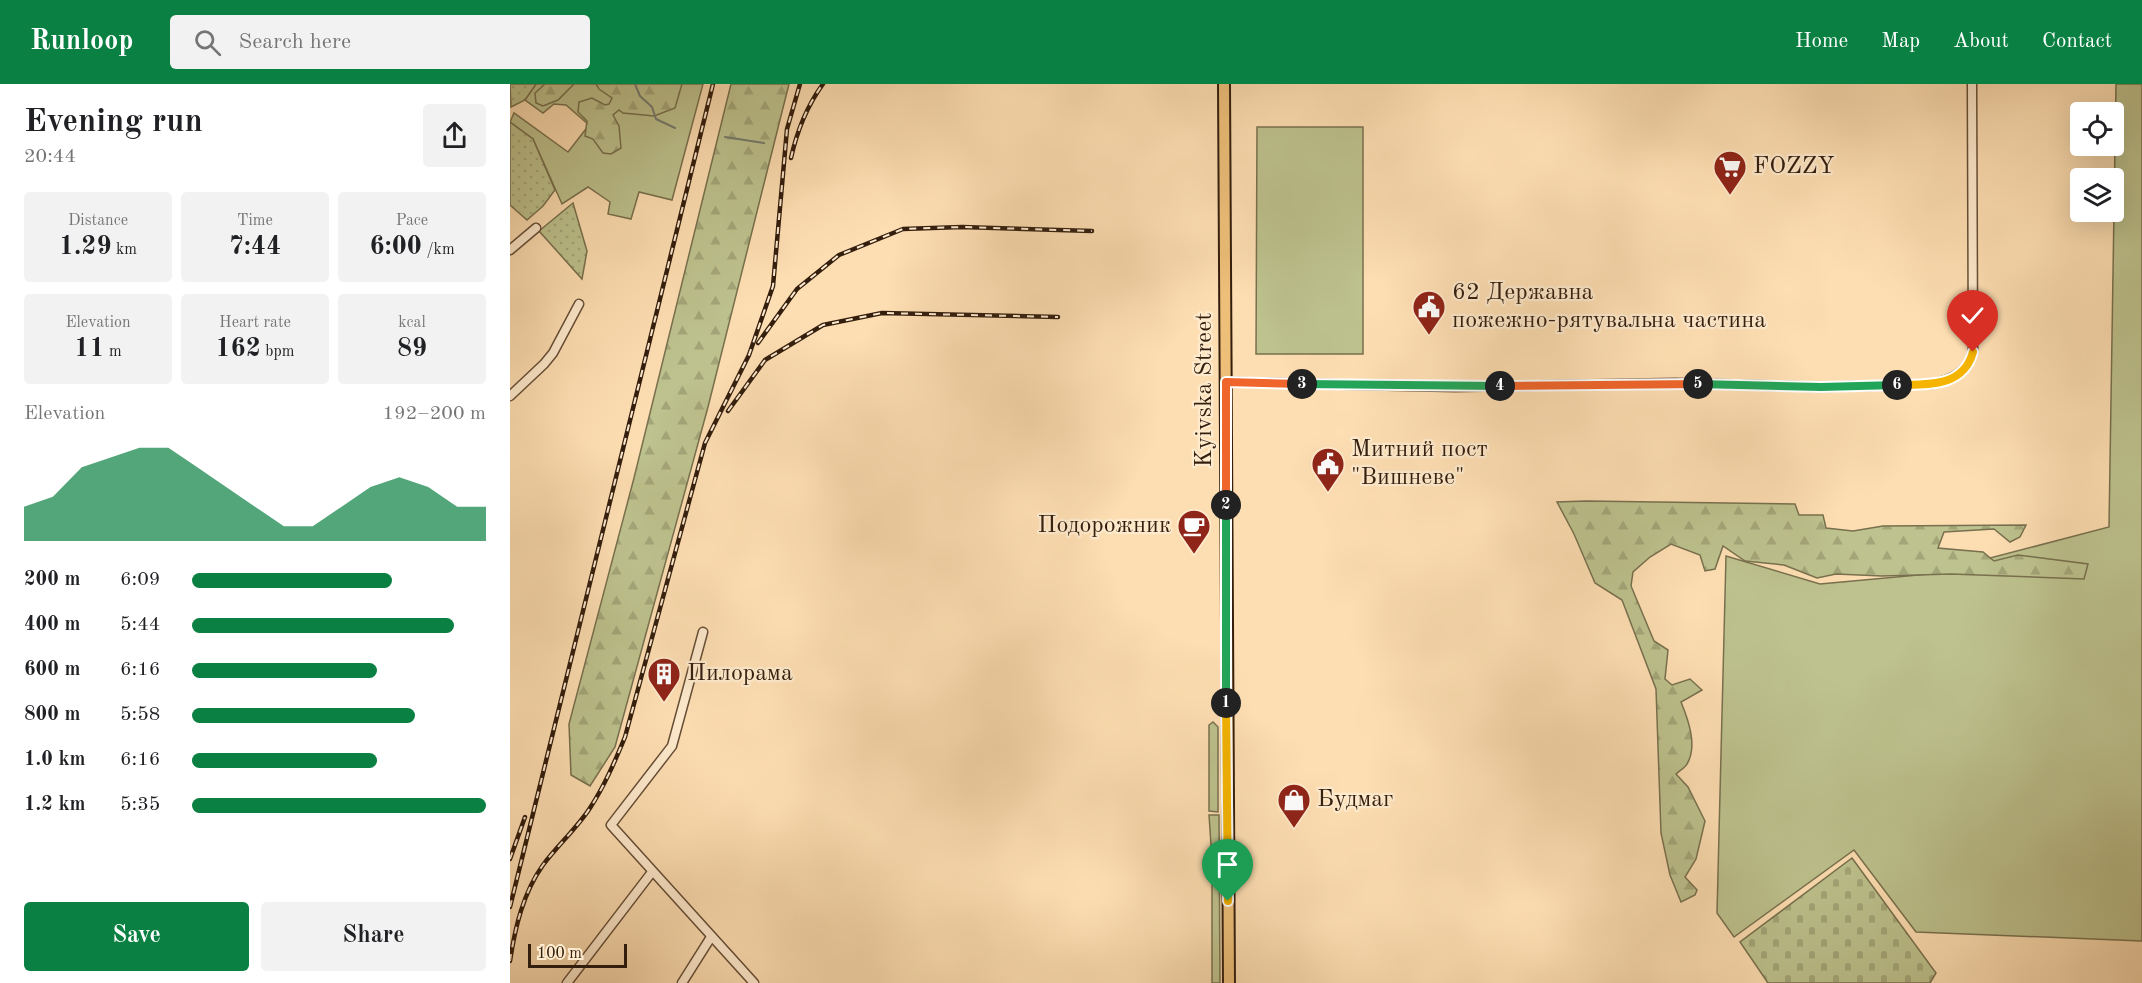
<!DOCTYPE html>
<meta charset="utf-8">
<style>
:root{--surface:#fff;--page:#f2f2f2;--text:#202124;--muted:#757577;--accent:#0b8043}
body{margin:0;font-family:"Old Standard TT",serif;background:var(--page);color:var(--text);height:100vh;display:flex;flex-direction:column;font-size:22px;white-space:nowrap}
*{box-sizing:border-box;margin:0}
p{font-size:20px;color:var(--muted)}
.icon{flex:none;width:33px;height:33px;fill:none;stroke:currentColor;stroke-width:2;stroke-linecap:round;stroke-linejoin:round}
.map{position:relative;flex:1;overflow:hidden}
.details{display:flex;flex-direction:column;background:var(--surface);width:510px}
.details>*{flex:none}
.controls{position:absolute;left:1560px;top:18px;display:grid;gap:12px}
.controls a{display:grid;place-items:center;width:54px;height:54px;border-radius:6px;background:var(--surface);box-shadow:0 6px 24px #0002;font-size:30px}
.scale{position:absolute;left:18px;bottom:15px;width:99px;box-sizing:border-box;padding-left:6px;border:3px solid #341e0e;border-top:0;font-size:16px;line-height:21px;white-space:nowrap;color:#341e0e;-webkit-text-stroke:4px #feeacd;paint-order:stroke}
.pin{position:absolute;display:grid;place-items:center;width:51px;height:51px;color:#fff;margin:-62px -26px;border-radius:50% 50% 50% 0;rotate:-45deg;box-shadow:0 0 6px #0007}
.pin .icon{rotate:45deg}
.km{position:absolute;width:30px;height:30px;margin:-15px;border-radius:50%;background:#222;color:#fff;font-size:16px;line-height:30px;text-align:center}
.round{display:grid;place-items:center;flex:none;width:63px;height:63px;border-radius:6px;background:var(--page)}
.overview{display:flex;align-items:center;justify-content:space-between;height:102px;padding:0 24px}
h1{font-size:33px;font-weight:800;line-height:45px}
.stats{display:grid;grid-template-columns:repeat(3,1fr);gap:9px;height:102px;padding:6px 24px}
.stats div{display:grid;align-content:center;border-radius:6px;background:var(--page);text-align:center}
.stats b{font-size:26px;font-weight:800}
.stats small{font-size:16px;font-weight:400}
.stats p{font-size:16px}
.chart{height:168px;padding:12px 24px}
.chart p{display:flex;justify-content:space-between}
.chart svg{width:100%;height:108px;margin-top:6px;fill:var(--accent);opacity:.7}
.primary-button{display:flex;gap:12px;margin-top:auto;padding:12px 24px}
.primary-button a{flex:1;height:69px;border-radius:6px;background:var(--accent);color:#fff;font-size:24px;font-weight:800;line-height:69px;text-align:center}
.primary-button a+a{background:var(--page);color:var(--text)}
ul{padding:0 24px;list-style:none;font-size:20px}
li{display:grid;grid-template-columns:96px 72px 1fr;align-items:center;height:45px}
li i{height:15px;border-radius:8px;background:var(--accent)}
header{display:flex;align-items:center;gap:36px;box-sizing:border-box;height:84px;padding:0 30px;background:var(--accent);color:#fff}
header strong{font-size:28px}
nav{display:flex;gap:33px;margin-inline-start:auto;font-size:21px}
.search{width:420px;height:54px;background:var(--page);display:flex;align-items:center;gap:15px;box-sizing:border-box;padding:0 21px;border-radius:6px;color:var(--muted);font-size:22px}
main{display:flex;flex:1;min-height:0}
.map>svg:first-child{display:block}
.grass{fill:#bdc28e;stroke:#78704e;stroke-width:1.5}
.forest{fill:url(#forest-firs);stroke:#78704e;stroke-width:1.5}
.cemetery{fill:url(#cemetery-stones);stroke:#78704e;stroke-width:1.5}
.garden{fill:url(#garden-dots);stroke:#78704e;stroke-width:1.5}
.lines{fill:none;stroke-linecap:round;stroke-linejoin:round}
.stream{stroke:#757c70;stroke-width:2}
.minor-casing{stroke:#664e37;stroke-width:11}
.major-casing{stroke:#341e0e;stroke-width:14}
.minor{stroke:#feeacd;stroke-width:8}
.major{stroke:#eebf79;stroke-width:10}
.rail-casing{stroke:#341e0e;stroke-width:4.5}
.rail{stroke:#feeacd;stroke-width:2;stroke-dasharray:7;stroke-linecap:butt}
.split-1-casing{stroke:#fff;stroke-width:12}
.split-2-casing{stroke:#fff;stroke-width:12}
.split-3-casing{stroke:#fff;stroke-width:12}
.split-4-casing{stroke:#fff;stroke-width:12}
.split-5-casing{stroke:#fff;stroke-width:12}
.split-6-casing{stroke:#fff;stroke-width:12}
.split-7-casing{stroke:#fff;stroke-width:12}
.split-1{stroke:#f5b400;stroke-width:8}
.split-2{stroke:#22a559;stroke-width:8}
.split-3{stroke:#f0652b;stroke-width:8}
.split-4{stroke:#22a559;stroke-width:8}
.split-5{stroke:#f0652b;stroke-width:8}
.split-6{stroke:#22a559;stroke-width:8}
.split-7{stroke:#f5b400;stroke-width:8}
.labels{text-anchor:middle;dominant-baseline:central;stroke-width:4.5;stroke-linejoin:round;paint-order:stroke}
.poi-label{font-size:24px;fill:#341e0e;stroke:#feeacd;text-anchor:start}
.street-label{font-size:24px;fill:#341e0e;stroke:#feeacd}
</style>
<header>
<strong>Runloop</strong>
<div class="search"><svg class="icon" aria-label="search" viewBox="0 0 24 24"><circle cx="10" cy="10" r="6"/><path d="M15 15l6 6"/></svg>Search here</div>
<nav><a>Home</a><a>Map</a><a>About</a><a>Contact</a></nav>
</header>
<main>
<section class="details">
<div class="overview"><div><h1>Evening run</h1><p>20:44</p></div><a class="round"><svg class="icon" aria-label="share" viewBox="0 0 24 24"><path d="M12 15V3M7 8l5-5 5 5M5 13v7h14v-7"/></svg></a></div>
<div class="stats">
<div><p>Distance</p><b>1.29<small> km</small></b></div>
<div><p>Time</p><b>7:44</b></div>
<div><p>Pace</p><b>6:00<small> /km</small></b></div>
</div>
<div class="stats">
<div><p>Elevation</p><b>11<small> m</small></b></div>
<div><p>Heart rate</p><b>162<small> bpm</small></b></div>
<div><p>kcal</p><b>89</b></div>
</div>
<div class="chart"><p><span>Elevation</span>192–200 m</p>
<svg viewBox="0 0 160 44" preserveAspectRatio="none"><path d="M0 44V30L10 26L20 14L30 10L40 6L50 6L60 14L70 22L80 30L90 38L100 38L110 30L120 22L130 18L140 22L150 30L160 30V44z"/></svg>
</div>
<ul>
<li><b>200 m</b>6:09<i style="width:68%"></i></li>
<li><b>400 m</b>5:44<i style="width:89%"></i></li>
<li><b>600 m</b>6:16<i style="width:63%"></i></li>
<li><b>800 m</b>5:58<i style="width:76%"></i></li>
<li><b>1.0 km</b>6:16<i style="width:63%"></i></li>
<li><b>1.2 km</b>5:35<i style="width:100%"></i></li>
</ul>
<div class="primary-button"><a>Save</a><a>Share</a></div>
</section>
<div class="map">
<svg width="1632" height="899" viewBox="0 0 1632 899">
<defs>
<pattern id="forest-firs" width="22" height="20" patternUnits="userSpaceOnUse" patternTransform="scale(1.5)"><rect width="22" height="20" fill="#bdc28e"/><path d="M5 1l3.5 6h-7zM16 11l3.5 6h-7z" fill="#a3a679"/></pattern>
<pattern id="cemetery-stones" width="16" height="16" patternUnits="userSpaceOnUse" patternTransform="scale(1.5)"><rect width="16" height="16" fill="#bdc28e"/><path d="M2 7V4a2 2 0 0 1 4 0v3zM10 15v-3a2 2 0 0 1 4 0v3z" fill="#a3a679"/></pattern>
<pattern id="garden-dots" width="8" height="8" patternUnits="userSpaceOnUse" patternTransform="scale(1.5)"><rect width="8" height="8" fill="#bdc28e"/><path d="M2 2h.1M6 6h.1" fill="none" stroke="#a3a679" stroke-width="1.8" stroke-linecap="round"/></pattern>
</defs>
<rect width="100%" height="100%" fill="#fddeb2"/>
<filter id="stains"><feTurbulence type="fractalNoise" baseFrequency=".00333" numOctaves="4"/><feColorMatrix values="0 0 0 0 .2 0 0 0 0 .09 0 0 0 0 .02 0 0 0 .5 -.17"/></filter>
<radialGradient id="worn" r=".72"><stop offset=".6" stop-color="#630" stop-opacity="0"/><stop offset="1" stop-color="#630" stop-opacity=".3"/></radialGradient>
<g class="grass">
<path d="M 26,0 L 193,0 L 162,116 L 129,108 L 121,135 L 98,130 L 100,118 L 78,103 L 52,120 L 23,55 L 0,38 L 4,29 L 58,68 L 79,41 L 56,21 L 44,20 L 33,29 L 15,16 Z"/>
<path d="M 1606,0 L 1632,0 L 1632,857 L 1406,848 L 1344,766 L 1224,853 L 1207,829 L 1216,472 L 1310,500 L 1419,490 L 1599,443 Z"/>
<path d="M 747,43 L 853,43 L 853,270 L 746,270 Z"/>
<path d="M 703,638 L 708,643 L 708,728 L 699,727 L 699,641 Z"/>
<path d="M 699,731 L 709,731 L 710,899 L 702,899 L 702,775 Z"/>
</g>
<g class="forest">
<path d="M 35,0 L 64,0 L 48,16 L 33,22 L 26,19 L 25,9 Z"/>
<path d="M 86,0 L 172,0 L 165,24 L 144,32 L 113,29 L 109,26 L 103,31 L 109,42 L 111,64 L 101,70 L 93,69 L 83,55 L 75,52 L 77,37 L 68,28 L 69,18 L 82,14 L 95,21 L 99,20 L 102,14 L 89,5 Z"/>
<path d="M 221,0 L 279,0 L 198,323 L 105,663 L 80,702 L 61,691 L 59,640 L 124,394 Z"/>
<path d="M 1076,417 L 1285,420 L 1289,431 L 1313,431 L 1316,444 L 1343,447 L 1373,442 L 1516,441 L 1510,453 L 1500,458 L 1484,445 L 1434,448 L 1428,464 L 1473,468 L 1484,477 L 1508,471 L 1578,480 L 1574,495 L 1441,490 L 1372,492 L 1326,490 L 1307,494 L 1274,481 L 1235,477 L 1213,462 L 1205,485 L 1195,487 L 1190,471 L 1161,460 L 1140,473 L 1123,488 L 1121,502 L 1144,557 L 1158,566 L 1155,595 L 1162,601 L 1180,595 L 1192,606 L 1171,618 C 1178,635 1188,662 1177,680 C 1175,684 1169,687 1166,690 L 1178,703 L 1195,737 L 1186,775 L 1175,793 L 1187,806 L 1185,811 L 1171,818 L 1160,791 L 1151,749 L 1146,605 L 1112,516 L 1085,499 L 1064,450 L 1047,418 Z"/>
</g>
<path class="cemetery" d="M 1342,774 L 1426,889 L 1420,899 L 1258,899 L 1230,858 Z"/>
<g class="garden">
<path d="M 0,0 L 26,0 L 15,16 L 1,23 Z"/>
<path d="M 0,38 L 23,55 L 45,106 L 33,122 L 17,136 L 0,121 Z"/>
<path d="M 63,119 L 77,167 L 72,195 L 29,147 Z"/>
</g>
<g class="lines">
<g class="stream">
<path d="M 125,0 L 130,12 L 142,23 L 146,35 L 165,44"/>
<path d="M 215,53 L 254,59"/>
</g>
<g class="minor-casing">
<g id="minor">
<path d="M 0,166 L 26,144"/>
<path d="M 716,298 L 945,303 L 1165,299 L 1311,303 L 1421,300 C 1442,296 1457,289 1463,268 L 1462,0"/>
<path d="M 0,312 L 34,280 L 43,269 L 69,220"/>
<path d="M 193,548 L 162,662 L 101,741 L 244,899"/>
<path d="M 57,899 L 142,788"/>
<path d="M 172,899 L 201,853"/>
</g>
</g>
<g class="major-casing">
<path id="major" d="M 714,0 L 719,899"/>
</g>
<use href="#minor" class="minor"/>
<use href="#major" class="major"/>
<g class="rail-casing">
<g id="rail">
<path d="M 281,74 C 287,47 297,22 313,0"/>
<path d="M 248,259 L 287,205 L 329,171 L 393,145 L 452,143 L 582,147"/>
<path d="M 218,327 L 255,276 L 313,241 L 372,229 L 548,233"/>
<path d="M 0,775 L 15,733"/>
<path d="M 0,823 L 203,0"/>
<path d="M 0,877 C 5,844 13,809 33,781 C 48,761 67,744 80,724 C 95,701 105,677 115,653 L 195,359 L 239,271 L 263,202 L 277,45 L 290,0"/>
</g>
</g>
<use href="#rail" class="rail"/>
</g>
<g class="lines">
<g class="split-1-casing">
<path id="split-1" d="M 716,619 L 718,817"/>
</g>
<g class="split-2-casing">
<path id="split-2" d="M 716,421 L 716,619"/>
</g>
<g class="split-3-casing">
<path id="split-3" d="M 716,421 L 716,298 L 792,300"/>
</g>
<g class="split-4-casing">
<path id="split-4" d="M 792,300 L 990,302"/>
</g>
<g class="split-5-casing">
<path id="split-5" d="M 990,302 L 1188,300"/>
</g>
<g class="split-6-casing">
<path id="split-6" d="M 1188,300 L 1311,303 L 1387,301"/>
</g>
<g class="split-7-casing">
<path id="split-7" d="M 1387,301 C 1417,300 1453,304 1463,268"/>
</g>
<use href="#split-1" class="split-1"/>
<use href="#split-2" class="split-2"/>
<use href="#split-3" class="split-3"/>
<use href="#split-4" class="split-4"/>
<use href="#split-5" class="split-5"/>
<use href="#split-6" class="split-6"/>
<use href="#split-7" class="split-7"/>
</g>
<defs>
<g id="supermarket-pin" transform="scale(1.725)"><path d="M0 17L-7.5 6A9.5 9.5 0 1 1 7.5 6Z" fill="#8f2418" stroke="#feeacd"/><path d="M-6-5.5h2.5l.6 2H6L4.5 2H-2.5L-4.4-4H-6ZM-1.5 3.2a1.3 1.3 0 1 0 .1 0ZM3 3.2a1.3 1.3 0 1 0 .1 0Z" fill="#fff"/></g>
<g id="civic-pin" transform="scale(1.725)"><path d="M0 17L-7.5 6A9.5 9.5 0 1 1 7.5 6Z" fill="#8f2418" stroke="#feeacd"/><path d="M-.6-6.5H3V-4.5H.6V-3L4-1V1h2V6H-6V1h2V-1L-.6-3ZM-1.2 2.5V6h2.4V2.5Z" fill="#fff"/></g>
<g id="cafe-pin" transform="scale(1.725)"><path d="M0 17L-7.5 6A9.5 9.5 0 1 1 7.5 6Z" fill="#8f2418" stroke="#feeacd"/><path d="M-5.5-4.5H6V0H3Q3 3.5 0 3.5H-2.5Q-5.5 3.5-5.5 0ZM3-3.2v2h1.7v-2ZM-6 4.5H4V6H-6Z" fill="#fff"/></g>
<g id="building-pin" transform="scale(1.725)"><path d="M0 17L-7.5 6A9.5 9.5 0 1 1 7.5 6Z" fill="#8f2418" stroke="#feeacd"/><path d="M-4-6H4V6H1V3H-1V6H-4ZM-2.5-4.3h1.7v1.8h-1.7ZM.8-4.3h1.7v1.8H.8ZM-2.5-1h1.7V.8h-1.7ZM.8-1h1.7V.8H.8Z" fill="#fff"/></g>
<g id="shop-pin" transform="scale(1.725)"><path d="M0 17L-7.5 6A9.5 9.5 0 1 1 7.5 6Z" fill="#8f2418" stroke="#feeacd"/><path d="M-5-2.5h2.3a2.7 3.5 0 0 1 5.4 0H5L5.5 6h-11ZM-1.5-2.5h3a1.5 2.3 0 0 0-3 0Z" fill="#fff"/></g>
</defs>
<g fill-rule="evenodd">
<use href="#supermarket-pin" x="1220" y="83"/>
<use href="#civic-pin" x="919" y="223"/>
<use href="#civic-pin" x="818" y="380"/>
<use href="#cafe-pin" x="684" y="442"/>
<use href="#building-pin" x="154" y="590"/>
<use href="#shop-pin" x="784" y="716"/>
</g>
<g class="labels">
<g class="poi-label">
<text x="1243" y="83">FOZZY</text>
<text x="942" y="209">62 Державна<tspan x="942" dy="28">пожежно-рятувальна частина</tspan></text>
<text x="841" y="366">Митний пост<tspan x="841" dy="28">"Вишневе"</tspan></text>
<text x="661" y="442" text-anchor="end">Подорожник</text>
<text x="177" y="590">Пилорама</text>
<text x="807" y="716">Будмаг</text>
</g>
<g class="street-label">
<text transform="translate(695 306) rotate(-90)">Kyivska Street</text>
</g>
</g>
<rect width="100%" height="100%" filter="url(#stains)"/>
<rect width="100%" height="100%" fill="url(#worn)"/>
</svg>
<div class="controls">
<a><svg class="icon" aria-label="locate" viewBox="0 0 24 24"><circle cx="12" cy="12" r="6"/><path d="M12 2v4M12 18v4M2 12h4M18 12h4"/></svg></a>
<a><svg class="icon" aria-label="layers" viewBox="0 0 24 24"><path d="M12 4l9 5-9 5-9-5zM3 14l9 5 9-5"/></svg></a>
</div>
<div class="scale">100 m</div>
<div class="pin" style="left:718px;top:817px;background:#1e9e55"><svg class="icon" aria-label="arrive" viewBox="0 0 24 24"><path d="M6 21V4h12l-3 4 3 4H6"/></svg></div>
<div class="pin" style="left:1463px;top:268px;background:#d93025"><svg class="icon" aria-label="check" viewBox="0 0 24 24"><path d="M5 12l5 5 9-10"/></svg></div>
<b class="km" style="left:716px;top:619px">1</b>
<b class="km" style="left:716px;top:421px">2</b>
<b class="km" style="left:792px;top:300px">3</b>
<b class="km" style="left:990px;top:302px">4</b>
<b class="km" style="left:1188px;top:300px">5</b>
<b class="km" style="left:1387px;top:301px">6</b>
</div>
</main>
